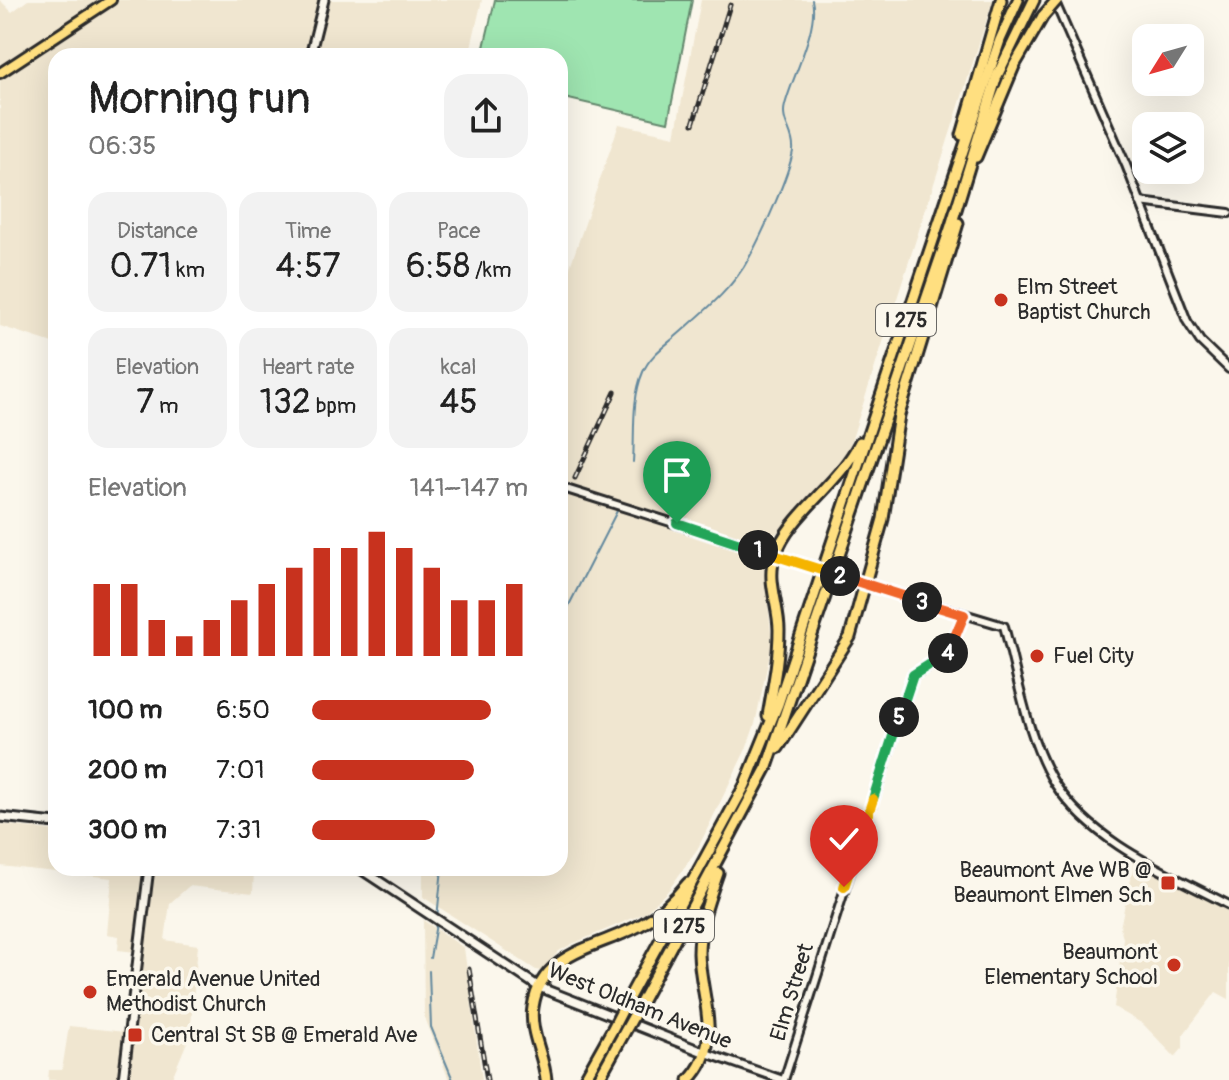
<!DOCTYPE html>
<meta charset="utf-8">
<style>
:root{--surface:#fff;--page:#f2f2f2;--text:#222;--muted:#767676;--accent:#c8321e}
body{margin:0;font-family:Pangolin,sans-serif;background:var(--page);color:var(--text);height:100vh;display:flex;flex-direction:column;font-size:30px;white-space:nowrap}
*{box-sizing:border-box;margin:0}
p{font-size:26px;color:var(--muted)}
.icon{flex:none;width:44px;height:44px;fill:none;stroke:currentColor;stroke-width:2;stroke-linecap:round;stroke-linejoin:round}
.map{position:relative;flex:1;overflow:hidden}
.side{position:absolute;left:48px;top:48px;width:520px;height:828px;display:flex;flex-direction:column;background:var(--surface);border-radius:24px;box-shadow:0 8px 32px #0002}
.side>*{flex:none}
.needle{width:52px;rotate:233deg}
.controls{position:absolute;left:1132px;top:24px;display:grid;gap:16px}
.controls a{display:grid;place-items:center;width:72px;height:72px;border-radius:16px;background:var(--surface);box-shadow:0 8px 32px #0002;font-size:40px}
.pin{position:absolute;display:grid;place-items:center;width:68px;height:68px;color:#fff;margin:-82px -34px;border-radius:50% 50% 50% 0;rotate:-45deg;box-shadow:0 0 8px #0007}
.pin .icon{rotate:45deg}
.km{position:absolute;width:40px;height:40px;margin:-20px;border-radius:50%;background:#222;color:#fff;font-size:22px;line-height:40px;text-align:center}
.round{display:grid;place-items:center;flex:none;width:84px;height:84px;border-radius:24px;background:var(--page)}
.head{display:flex;align-items:center;justify-content:space-between;height:136px;padding:0 40px}
h1{font-size:44px;font-weight:600;line-height:60px}
.stats{display:grid;grid-template-columns:repeat(3,1fr);gap:12px;height:136px;padding:8px 40px}
.stats div{display:grid;align-content:center;border-radius:20px;background:var(--page);text-align:center}
.stats b{font-size:34px;font-weight:600}
.stats small{font-size:22px;font-weight:400}
.stats p{font-size:22px}
.chart{height:224px;padding:16px 40px}
.chart p{display:flex;justify-content:space-between}
.chart svg{width:100%;height:144px;margin-top:8px;stroke:var(--accent);stroke-width:6}
ul{padding:0 40px;list-style:none;font-size:26px}
li{display:grid;grid-template-columns:128px 96px 1fr;align-items:center;height:60px}
li i{height:20px;border-radius:10px;background:var(--accent)}
.map>svg:first-child{display:block}
.built{fill:#f0e6d0}
.green{fill:#9fe5b1;stroke:#65886e;stroke-width:2}
.lines{fill:none;stroke-linecap:round;stroke-linejoin:round}
.stream{stroke:#64899e;stroke-width:2}
.tertiary-casing{stroke:#2b2b2b;stroke-width:12}
.secondary-casing{stroke:#2b2b2b;stroke-width:13}
.primary-casing{stroke:#2b2b2b;stroke-width:14}
.motorway-casing{stroke:#2b2b2b;stroke-width:15}
.tertiary{stroke:#fbf7ec;stroke-width:6}
.secondary{stroke:#fbf7ec;stroke-width:7}
.primary{stroke:#ffdf80;stroke-width:8}
.motorway{stroke:#ffdf80;stroke-width:9}
.rail-casing{stroke:#2b2b2b;stroke-width:5}
.rail{stroke:#fbf7ec;stroke-width:2;stroke-dasharray:6;stroke-linecap:butt}
.tertiary-bridge-casing{stroke:#2b2b2b;stroke-width:12;stroke-linecap:butt}
.motorway-bridge-casing{stroke:#2b2b2b;stroke-width:15;stroke-linecap:butt}
.tertiary-bridge{stroke:#fbf7ec;stroke-width:6}
.motorway-bridge{stroke:#ffdf80;stroke-width:9}
.split-1-casing{stroke:#fff;stroke-width:16}
.split-2-casing{stroke:#fff;stroke-width:16}
.split-3-casing{stroke:#fff;stroke-width:16}
.split-4-casing{stroke:#fff;stroke-width:16}
.split-5-casing{stroke:#fff;stroke-width:16}
.split-6-casing{stroke:#fff;stroke-width:16}
.split-7-casing{stroke:#fff;stroke-width:16}
.split-1{stroke:#22a559;stroke-width:10}
.split-2{stroke:#f5b400;stroke-width:10}
.split-3{stroke:#f0652b;stroke-width:10}
.split-4{stroke:#f0652b;stroke-width:10}
.split-5{stroke:#22a559;stroke-width:10}
.split-6{stroke:#22a559;stroke-width:10}
.split-7{stroke:#f5b400;stroke-width:10}
.poi-dot{fill:#c8321e;stroke:#fbf7ec;stroke-width:3}
.labels{text-anchor:middle;dominant-baseline:central;stroke-width:7;stroke-linejoin:round;paint-order:stroke}
.shield{fill:#fbf7ec;stroke:#696865;stroke-width:2}
.shield-label{font-size:20px;font-weight:bold;fill:#2b2b2b}
.poi-label{font-size:22px;fill:#2b2b2b;stroke:#fbf7ec;text-anchor:start}
.street-label{font-size:22px;fill:#2b2b2b;stroke:#fbf7ec}
</style>
<div class="map">
<svg width="1229" height="1080" viewBox="0 0 1229 1080">
<rect width="100%" height="100%" fill="#fbf7ec"/>
<filter id="ink" filterUnits="userSpaceOnUse"><feTurbulence type="fractalNoise" baseFrequency=".0125" numOctaves="2"/><feDisplacementMap in="SourceGraphic" scale="16" xChannelSelector="R" yChannelSelector="G"/><feConvolveMatrix kernelMatrix="1 2 1 2 8 2 1 2 1" color-interpolation-filters="sRGB"/></filter>
<g filter="url(#ink)">
<g class="built">
<path d="M 0,0 L 12,12 L 28,0 L 482,0 L 469,56 L 56,56 L 56,344 L 0,326 Z"/>
<path d="M 701,0 L 993,0 L 847,454 L 827,481 L 769,541 L 765,572 L 772,643 L 755,724 L 747,747 L 698,848 L 668,891 L 645,913 L 572,944 L 559,951 L 541,971 L 536,970 L 423,897 L 423,868 L 560,868 L 560,296 L 619,124 L 675,136 Z"/>
<path d="M 0,824 L 56,831 L 56,868 L 254,868 L 253,893 L 189,886 L 170,903 L 165,940 L 198,945 L 190,1035 L 171,1080 L 48,1080 L 49,1070 L 62,1070 L 69,1026 L 134,1033 L 144,953 L 118,950 L 119,936 L 107,934 L 112,878 L 0,866 Z"/>
<path d="M 1134,860 L 1229,910 L 1229,999 L 1216,992 L 1183,1035 L 1183,1048 L 1175,1057 L 1143,1024 L 1114,1007 L 1123,938 L 1120,928 Z"/>
<path d="M 423,920 L 464,948 L 482,1080 L 449,1080 L 424,1015 Z"/>
</g>
<path class="green" d="M 495,0 L 692,0 L 668,122 L 560,97 L 560,56 L 482,56 Z"/>
<g class="lines">
<g class="stream">
<path d="M 633,462 C 635,433 631,400 643,372 C 650,356 662,348 675,337 C 702,313 732,290 749,258 C 762,235 789,175 793,151 C 795,133 780,123 785,105 C 792,77 819,28 812,0"/>
<path d="M 560,643 L 565,613 L 617,511"/>
<path d="M 437,918 L 442,868"/>
<path d="M 430,958 L 436,924"/>
<path d="M 429,971 L 431,1027 L 453,1080"/>
</g>
<g class="tertiary-casing">
<g id="tertiary">
<path d="M 1054,0 L 1126,165 L 1187,321 L 1200,341 L 1229,369"/>
<path d="M 1140,202 L 1229,213"/>
<path d="M 560,487 L 809,566"/>
<path d="M 851,580 L 1004,626 C 1018,677 1027,739 1055,784 C 1094,844 1168,873 1229,905"/>
<path d="M 706,1053 L 783,1080"/>
<path d="M 784,1080 L 913,675 L 946,656 L 964,615"/>
</g>
</g>
<g class="secondary-casing">
<g id="secondary">
<path d="M 310,56 L 324,0"/>
<path d="M 0,817 L 56,823"/>
<path d="M 359,868 L 539,987 L 706,1053"/>
<path d="M 123,1080 L 149,868"/>
</g>
</g>
<g class="primary-casing">
<path id="primary" d="M 0,73 L 111,0"/>
</g>
<g class="motorway-casing">
<g id="motorway">
<path d="M 962,135 L 1001,0"/>
<path d="M 976,157 L 1014,66 L 1043,16"/>
<path d="M 768,716 C 773,687 779,659 779,630 C 779,606 766,579 775,556 C 789,514 839,485 860,442"/>
<path d="M 778,748 L 850,637 L 883,519 L 899,415 L 958,223"/>
<path d="M 626,1003 L 745,785 L 778,704 L 1000,40 L 1018,0"/>
<path d="M 638,1008 L 767,767 L 950,229 L 997,76 L 1034,0"/>
<path d="M 546,1080 C 544,1055 529,1032 533,1007 C 541,950 603,947 642,924 C 660,914 675,899 688,883"/>
<path d="M 584,1080 L 612,1030"/>
<path d="M 598,1080 L 623,1035"/>
<path d="M 689,1080 C 725,1044 700,996 699,953 C 699,925 709,899 718,873"/>
</g>
</g>
<use href="#tertiary" class="tertiary"/>
<use href="#secondary" class="secondary"/>
<use href="#primary" class="primary"/>
<use href="#motorway" class="motorway"/>
<g class="rail-casing">
<g id="rail">
<path d="M 693,124 L 730,5"/>
<path d="M 575,478 L 615,392"/>
<path d="M 469,969 L 487,1080"/>
</g>
</g>
<use href="#rail" class="rail"/>
<g class="tertiary-bridge-casing">
<path id="tertiary-bridge" d="M 809,566 L 851,580"/>
</g>
<g class="motorway-bridge-casing">
<g id="motorway-bridge">
<path d="M 1043,16 L 1057,0"/>
<path d="M 612,1030 L 626,1003"/>
<path d="M 623,1035 L 638,1008"/>
</g>
</g>
<use href="#tertiary-bridge" class="tertiary-bridge"/>
<use href="#motorway-bridge" class="motorway-bridge"/>
</g>
</g>
<g class="lines" filter="url(#ink)">
<g class="split-1-casing">
<path id="split-1" d="M 677,523 L 758,550"/>
</g>
<g class="split-2-casing">
<path id="split-2" d="M 758,550 L 840,576"/>
</g>
<g class="split-3-casing">
<path id="split-3" d="M 840,576 L 922,602"/>
</g>
<g class="split-4-casing">
<path id="split-4" d="M 922,602 L 964,615 L 948,653"/>
</g>
<g class="split-5-casing">
<path id="split-5" d="M 899,717 L 913,675 L 948,653"/>
</g>
<g class="split-6-casing">
<path id="split-6" d="M 873,799 L 899,717"/>
</g>
<g class="split-7-casing">
<path id="split-7" d="M 844,887 L 873,799"/>
</g>
<use href="#split-1" class="split-1"/>
<use href="#split-2" class="split-2"/>
<use href="#split-3" class="split-3"/>
<use href="#split-4" class="split-4"/>
<use href="#split-5" class="split-5"/>
<use href="#split-6" class="split-6"/>
<use href="#split-7" class="split-7"/>
</g>
<g class="poi-dot">
<circle cx="1001" cy="300" r="8"/>
<circle cx="1037" cy="656" r="8"/>
<rect x="1160" y="875" width="16" height="16" rx="4"/>
<circle cx="1174" cy="965" r="8"/>
<circle cx="90" cy="992" r="8"/>
<rect x="127" y="1027" width="16" height="16" rx="4"/>
</g>
<g class="labels">
<g class="shield">
<rect x="876" y="304" width="60" height="32" rx="6"/>
<rect x="654" y="910" width="60" height="32" rx="6"/>
</g>
<g class="shield-label">
<text x="906" y="320">I 275</text>
<text x="684" y="926">I 275</text>
</g>
<g class="poi-label">
<text x="1017" y="287">Elm Street<tspan x="1017" dy="25">Baptist Church</tspan></text>
<text x="1053" y="656">Fuel City</text>
<text x="1152" y="870" text-anchor="end">Beaumont Ave WB @<tspan x="1152" dy="25">Beaumont Elmen Sch</tspan></text>
<text x="1158" y="952" text-anchor="end">Beaumont<tspan x="1158" dy="25">Elementary School</tspan></text>
<text x="106" y="979">Emerald Avenue United<tspan x="106" dy="25">Methodist Church</tspan></text>
<text x="151" y="1035">Central St SB @ Emerald Ave</text>
</g>
<g class="street-label">
<text transform="translate(792 992) rotate(-73)">Elm Street</text>
<text transform="translate(640 1006) rotate(22)">West Oldham Avenue</text>
</g>
</g>
</svg>
<div class="controls">
<a><svg class="needle" viewBox="-14 -14 28 28"><path d="M0-13l5 13h-10z" fill="#e53935"/><path d="M0 13l5-13h-10z" fill="#767676"/></svg></a>
<a><svg class="icon" aria-label="layers" viewBox="0 0 24 24"><path d="M12 4l9 5-9 5-9-5zM3 14l9 5 9-5"/></svg></a>
</div>
<div class="pin" style="left:677px;top:523px;background:#1e9e55"><svg class="icon" aria-label="arrive" viewBox="0 0 24 24"><path d="M6 21V4h12l-3 4 3 4H6"/></svg></div>
<div class="pin" style="left:844px;top:887px;background:#d93025"><svg class="icon" aria-label="check" viewBox="0 0 24 24"><path d="M5 12l5 5 9-10"/></svg></div>
<b class="km" style="left:758px;top:550px">1</b>
<b class="km" style="left:840px;top:576px">2</b>
<b class="km" style="left:922px;top:602px">3</b>
<b class="km" style="left:948px;top:653px">4</b>
<b class="km" style="left:899px;top:717px">5</b>
<section class="side">
<div class="head"><div><h1>Morning run</h1><p>06:35</p></div><a class="round"><svg class="icon" aria-label="share" viewBox="0 0 24 24"><path d="M12 15V3M7 8l5-5 5 5M5 13v7h14v-7"/></svg></a></div>
<div class="stats">
<div><p>Distance</p><b>0.71<small> km</small></b></div>
<div><p>Time</p><b>4:57</b></div>
<div><p>Pace</p><b>6:58<small> /km</small></b></div>
</div>
<div class="stats">
<div><p>Elevation</p><b>7<small> m</small></b></div>
<div><p>Heart rate</p><b>132<small> bpm</small></b></div>
<div><p>kcal</p><b>45</b></div>
</div>
<div class="chart"><p><span>Elevation</span>141–147 m</p>
<svg viewBox="0 0 160 44" preserveAspectRatio="none"><path d="M5 44V22M15 44V22M25 44V33M35 44V38M45 44V33M55 44V27M65 44V22M75 44V17M85 44V11M95 44V11M105 44V6M115 44V11M125 44V17M135 44V27M145 44V27M155 44V22"/></svg>
</div>
<ul>
<li><b>100 m</b>6:50<i style="width:83%"></i></li>
<li><b>200 m</b>7:01<i style="width:75%"></i></li>
<li><b>300 m</b>7:31<i style="width:57%"></i></li>
</ul>
</section>
</div>
